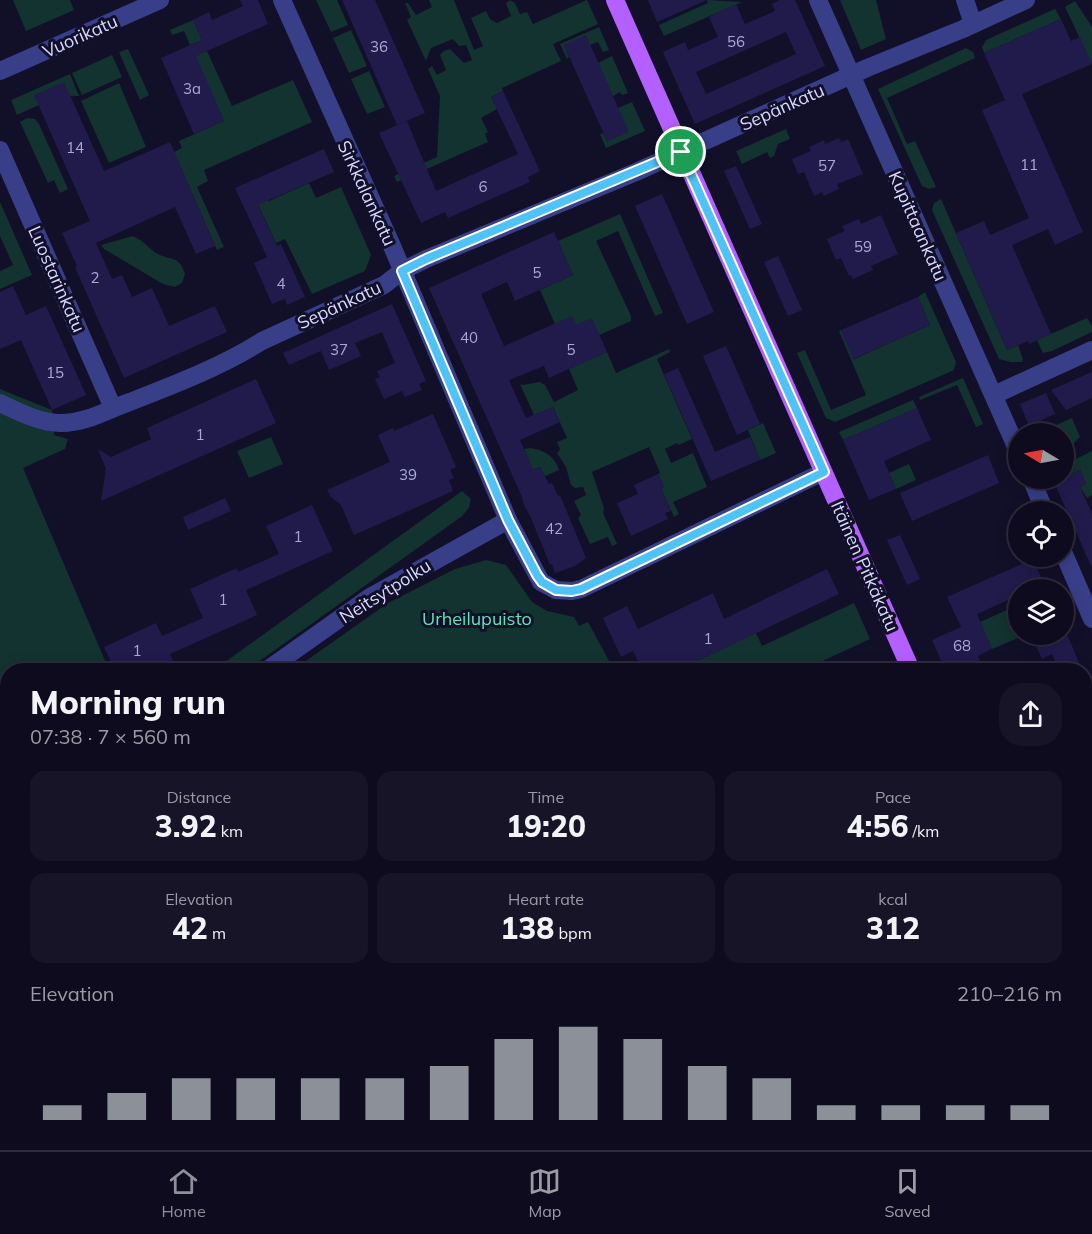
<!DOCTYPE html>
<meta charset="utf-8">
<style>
:root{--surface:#0e0b1f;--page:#171428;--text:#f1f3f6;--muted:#9b9ba4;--line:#2e2b3d;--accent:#8c9099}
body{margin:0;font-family:Mulish,sans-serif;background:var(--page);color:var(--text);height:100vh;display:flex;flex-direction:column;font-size:22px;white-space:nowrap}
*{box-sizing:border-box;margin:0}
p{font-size:20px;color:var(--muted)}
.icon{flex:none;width:33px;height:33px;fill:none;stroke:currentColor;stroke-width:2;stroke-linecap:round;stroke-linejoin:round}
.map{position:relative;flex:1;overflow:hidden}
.drawer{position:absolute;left:0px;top:663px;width:1092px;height:488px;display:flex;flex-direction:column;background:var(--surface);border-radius:24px 24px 0 0;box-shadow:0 3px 15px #0003,0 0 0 2px var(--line)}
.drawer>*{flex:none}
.needle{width:39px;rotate:280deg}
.fabs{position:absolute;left:1008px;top:423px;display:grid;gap:12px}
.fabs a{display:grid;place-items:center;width:66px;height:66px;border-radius:50%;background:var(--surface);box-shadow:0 3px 15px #0003,0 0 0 2px var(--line);font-size:30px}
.pin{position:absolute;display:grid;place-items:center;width:51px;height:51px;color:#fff;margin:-26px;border:3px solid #fff;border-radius:50%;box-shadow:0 2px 6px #0007}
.round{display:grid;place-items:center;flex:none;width:63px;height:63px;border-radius:24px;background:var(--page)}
.headline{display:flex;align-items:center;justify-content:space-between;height:102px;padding:0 30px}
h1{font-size:33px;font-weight:800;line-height:45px}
.metrics{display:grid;grid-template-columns:repeat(3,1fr);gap:9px;height:102px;padding:6px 30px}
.metrics div{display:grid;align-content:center;border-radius:15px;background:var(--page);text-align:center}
.metrics b{font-size:30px;font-weight:800}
.metrics small{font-size:16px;font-weight:400}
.metrics p{font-size:16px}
.chart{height:168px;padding:12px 30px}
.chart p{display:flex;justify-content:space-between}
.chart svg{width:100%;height:108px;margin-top:6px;stroke:var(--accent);stroke-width:6}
.menu{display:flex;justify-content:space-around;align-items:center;height:84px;border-top:2px solid var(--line);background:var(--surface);font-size:16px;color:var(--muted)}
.menu a{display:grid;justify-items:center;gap:3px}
.menu .current{color:var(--accent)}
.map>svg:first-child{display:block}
.green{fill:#12332f}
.water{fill:#0b294d}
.building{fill:#201b4b;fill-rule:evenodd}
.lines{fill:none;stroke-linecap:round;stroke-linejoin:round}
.minor{stroke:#393e89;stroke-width:18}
.major{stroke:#b45fff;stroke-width:18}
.route-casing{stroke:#fff;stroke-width:12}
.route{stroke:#4fc3f7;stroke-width:8}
.labels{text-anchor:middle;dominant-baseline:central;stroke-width:6;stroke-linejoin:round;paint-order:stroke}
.number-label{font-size:15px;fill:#aba9d2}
.street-label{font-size:18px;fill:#d9d8ff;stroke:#120f29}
.park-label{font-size:18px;fill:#5fe4b6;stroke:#120f29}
</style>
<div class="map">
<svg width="1092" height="1150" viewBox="0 0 1092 1150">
<rect width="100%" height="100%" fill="#120f29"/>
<g class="green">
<path d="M 13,0 L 70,0 L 74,10 L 26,31 Z"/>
<path d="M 316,0 L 337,0 L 348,25 L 331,32 Z"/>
<path d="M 429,0 L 454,0 L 474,50 L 483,46 L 471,18 L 486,11 L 490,19 L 497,23 L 511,16 L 506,3 L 510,0 L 515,3 L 520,14 L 527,12 L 533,24 L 587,0 L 598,24 L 553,44 L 561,61 L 502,88 L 503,91 L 491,97 L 497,109 L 481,118 L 488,132 L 485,134 L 488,142 L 397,182 L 394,176 L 437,157 L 440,96 L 428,69 L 432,66 L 437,75 L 446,70 L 440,55 L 444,51 L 450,49 L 464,63 L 472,60 L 466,45 L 459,46 L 453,39 L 431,48 L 426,61 L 407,20 L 411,17 L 405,3 L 408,3 L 416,15 L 432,7 Z"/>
<path d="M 707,0 L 742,2 L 664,36 L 659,25 L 708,3 Z"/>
<path d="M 840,0 L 876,0 L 886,39 L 861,50 Z"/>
<path d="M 1075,1 L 1092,27 L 1092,64 L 1065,7 Z"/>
<path d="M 1055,9 L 1061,19 L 984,53 L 982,47 L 986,40 Z"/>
<path d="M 193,20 L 202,40 L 190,45 L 184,31 L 172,35 L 170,30 Z"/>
<path d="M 599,27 L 609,50 L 603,52 L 598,42 L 590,45 L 564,45 L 569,57 L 567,59 L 560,44 Z"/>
<path d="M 351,30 L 367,66 L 349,73 L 333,38 Z"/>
<path d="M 966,48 L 973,52 L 975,58 L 887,98 L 907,144 L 915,141 L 936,187 L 929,189 L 922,186 L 878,89 Z"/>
<path d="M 128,49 L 149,95 L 140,100 L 119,52 Z"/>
<path d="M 207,51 L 232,106 L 293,80 L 312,122 L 204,170 L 208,181 L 197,187 L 224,247 L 217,250 L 174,152 L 182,148 L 179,141 L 224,121 L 195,56 Z"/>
<path d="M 112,55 L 122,77 L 82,95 L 72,73 Z"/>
<path d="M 612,56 L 628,93 L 622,95 L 620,92 L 613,96 L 598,63 Z"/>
<path d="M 369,71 L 385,107 L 367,114 L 351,79 Z"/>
<path d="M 70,74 L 79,96 L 34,95 L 39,105 L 17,115 L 11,100 Z"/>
<path d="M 119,83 L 146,147 L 109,163 L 81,101 Z"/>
<path d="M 632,102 L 645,131 L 606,148 L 600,134 L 603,133 L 607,141 L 628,132 L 618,108 Z"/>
<path d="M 27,118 L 35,119 L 39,124 L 68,189 L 60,193 L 54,180 L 48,183 L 20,122 Z"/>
<path d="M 786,129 L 790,139 L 778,144 L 774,156 L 770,158 L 767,152 L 742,164 L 736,151 Z"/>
<path d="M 309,183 L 316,198 L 341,187 L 371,255 L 365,271 L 312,294 L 285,239 L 276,243 L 254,196 L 269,201 Z"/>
<path d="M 941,199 L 1007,350 L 1018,345 L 1023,360 L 1022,362 L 1011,362 L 999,359 L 932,210 L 934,203 Z"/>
<path d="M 0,202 L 32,275 L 0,289 L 0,271 L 13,265 L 0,236 Z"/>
<path d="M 620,214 L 663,313 L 655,316 L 618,231 L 596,241 L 631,316 L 631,321 L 599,335 L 576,325 L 555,324 L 540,290 L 573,275 L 558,241 Z"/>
<path d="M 133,236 C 142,240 148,247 156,253 C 169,261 179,254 185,274 L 182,283 L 175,287 L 163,284 L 104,249 L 101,245 Z"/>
<path d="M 925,292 L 956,362 L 954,370 L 835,422 L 826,418 L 797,353 L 805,350 L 831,410 L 866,395 L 839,331 L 841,330 L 854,359 L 930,325 L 918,297 Z"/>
<path d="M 1087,318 L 1092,326 L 1092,332 L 1052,351 L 1043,353 L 1037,340 Z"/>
<path d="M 669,349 L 670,352 L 657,359 L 692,439 L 679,445 L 677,443 L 665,449 L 671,463 L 693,453 L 707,487 L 673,502 L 679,514 L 674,517 L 661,488 L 664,487 L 658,474 L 660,473 L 649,447 L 592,472 L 604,508 L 603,513 L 617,544 L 612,546 L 608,537 L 590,544 L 578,518 L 581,515 L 574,501 L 586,495 L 583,487 L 575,488 L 571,485 L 566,467 L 557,453 L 560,449 L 557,442 L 567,438 L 553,407 L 534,415 L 520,384 L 522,385 L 540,382 L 545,385 L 554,402 L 578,390 L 569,369 L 607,352 L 616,373 Z"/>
<path d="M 963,378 L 983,424 L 976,427 L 957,385 L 920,400 L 919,397 Z"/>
<path d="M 0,389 L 52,410 L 54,435 L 68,439 L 65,449 L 23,468 L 109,670 L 8,670 L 7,807 L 0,812 Z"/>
<path d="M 913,400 L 917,408 L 843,440 L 839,432 Z"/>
<path d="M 1072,418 L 1080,437 L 1072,445 L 1064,445 L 1064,434 L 1057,433 L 1054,426 Z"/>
<path d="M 763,423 L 776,453 L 760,460 L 748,430 Z"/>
<path d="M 271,437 L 283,464 L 249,478 L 237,451 Z"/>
<path d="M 530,448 C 544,450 555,456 559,470 L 545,476 L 540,467 L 533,470 L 524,449 Z"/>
<path d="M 1092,451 L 1092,495 L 1087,498 L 1080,487 L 1086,484 L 1080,470 L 1064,478 L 1064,465 Z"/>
<path d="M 909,464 L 916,480 L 896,489 L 889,473 Z"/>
<path d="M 462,491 L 471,499 L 469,508 L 461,517 L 247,670 L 214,670 Z"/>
<path d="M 486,560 L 506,565 L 532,602 L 547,611 L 574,617 L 579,626 L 588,622 L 614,670 L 293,670 L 388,603 L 455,569 Z"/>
<path d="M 854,603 L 870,639 L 803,670 L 680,669 L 756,633 L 762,646 Z"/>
<path d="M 1018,605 L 1018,634 L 1025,635 L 992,649 L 980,622 Z"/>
<path d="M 7,870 L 8,1143 L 980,1143 L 983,1150 L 0,1150 L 0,875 Z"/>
</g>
<path class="water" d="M 144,1143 L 221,1143 L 218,1150 L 140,1150 Z"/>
<g class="building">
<path d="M 240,0 L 258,0 L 268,24 L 196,56 L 224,121 L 194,134 L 161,58 L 202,40 L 193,20 L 209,12 L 212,20 L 243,6 Z"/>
<path d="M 342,0 L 375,0 L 425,113 L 397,125 Z"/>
<path d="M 648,0 L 707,0 L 657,22 Z"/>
<path d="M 780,0 L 795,0 L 825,66 L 695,124 L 663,52 L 685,42 L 688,50 L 718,37 L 709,17 L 736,4 L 745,24 L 775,11 L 772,4 ZM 786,32 L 796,54 L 706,94 L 696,72 Z"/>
<path d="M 1061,19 L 1071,41 L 1080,37 L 1092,64 L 1022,94 L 1083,232 L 1055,245 L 1048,229 L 1012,245 L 1051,334 L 1029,344 L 1028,341 L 1007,350 L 956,233 L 984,221 L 990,235 L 1029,218 L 982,110 L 1005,100 L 984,53 Z"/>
<path d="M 586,35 L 629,132 L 607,141 L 564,45 Z"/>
<path d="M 64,82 L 104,171 L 170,142 L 215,246 L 196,254 L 175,207 L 96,243 L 112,279 L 122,275 L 132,297 L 152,288 L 169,326 L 215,306 L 227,332 L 124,378 L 75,267 L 77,266 L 62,233 L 90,221 L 34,95 Z"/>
<path d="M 503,91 L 540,171 L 528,177 L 530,182 L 448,218 L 445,212 L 421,223 L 379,133 L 407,121 L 436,191 L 518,154 L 491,97 Z"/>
<path d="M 839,138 L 841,142 L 848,139 L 863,174 L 837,184 L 839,189 L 824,196 L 822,192 L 814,196 L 804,172 L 798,174 L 792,159 L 811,151 L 809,147 L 824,140 L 825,144 Z"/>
<path d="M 324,149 L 334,172 L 258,205 L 277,246 L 281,244 L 305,297 L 287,305 L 285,299 L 272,304 L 254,263 L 267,257 L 235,188 Z"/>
<path d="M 736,166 L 762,224 L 750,229 L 724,171 Z"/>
<path d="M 662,194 L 714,312 L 687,324 L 635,206 Z"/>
<path d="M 881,215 L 898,254 L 871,266 L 873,270 L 853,279 L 851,275 L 849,276 L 841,258 L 836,260 L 827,239 L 845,231 L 842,226 L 859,219 L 861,224 Z"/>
<path d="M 554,232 L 573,275 L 515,301 L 507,282 L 481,294 L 504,346 L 572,316 L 576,325 L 592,318 L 607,352 L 549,378 L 544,366 L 509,380 L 526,418 L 553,407 L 560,422 L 520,440 L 533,470 L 540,467 L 549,484 L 552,483 L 558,496 L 560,495 L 586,558 L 575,566 L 555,573 L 552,564 L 550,565 L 531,518 L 524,505 L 522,497 L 429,288 Z"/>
<path d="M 778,256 L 802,310 L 788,316 L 764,262 Z"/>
<path d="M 13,286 L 26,315 L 46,306 L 86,395 L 52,410 L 21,340 L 0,349 L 0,292 Z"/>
<path d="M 918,297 L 930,325 L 853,359 L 841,330 Z"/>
<path d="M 392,304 L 426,381 L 419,384 L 422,390 L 405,397 L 402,391 L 384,399 L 375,379 L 380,377 L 377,371 L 395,363 L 382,332 L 355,343 L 361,356 L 329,370 L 321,351 L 289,365 L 283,353 Z"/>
<path d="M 726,346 L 760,424 L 737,435 L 703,356 Z"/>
<path d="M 678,368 L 715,452 L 750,437 L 760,460 L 711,481 L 664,374 Z"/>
<path d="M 1092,372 L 1092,398 L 1066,410 L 1051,390 Z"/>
<path d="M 256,379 L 276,423 L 101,501 L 106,469 L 98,449 L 111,457 L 151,439 L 147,428 Z"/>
<path d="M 1046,393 L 1055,414 L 1029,426 L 1020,404 Z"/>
<path d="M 917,408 L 931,440 L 884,461 L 896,489 L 869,500 L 843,440 Z"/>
<path d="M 433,414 L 456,467 L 450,470 L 454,478 L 449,480 L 453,491 L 354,535 L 341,505 L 331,497 L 327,490 L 390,462 L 378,435 L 393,428 L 394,431 Z"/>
<path d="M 988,455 L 999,483 L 912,521 L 900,493 Z"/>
<path d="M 1080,470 L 1086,484 L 1080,487 L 1092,514 L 1092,568 L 1054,482 Z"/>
<path d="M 658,474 L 664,487 L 661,488 L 671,511 L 665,513 L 668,519 L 631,536 L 617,503 L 638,494 L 634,485 Z"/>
<path d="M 225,498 L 231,511 L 188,530 L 183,517 Z"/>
<path d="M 312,505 L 333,551 L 246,590 L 257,615 L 170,654 L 177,670 L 115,670 L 104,647 L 156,623 L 162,636 L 203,618 L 190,589 L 237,568 L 238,572 L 279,554 L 266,526 Z"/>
<path d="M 900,535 L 920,579 L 907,585 L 887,540 Z"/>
<path d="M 1033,559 L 1044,584 L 1033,590 L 1018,590 L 1017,596 L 977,614 L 992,649 L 978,656 L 984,670 L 945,670 L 932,640 L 961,627 L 947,597 Z"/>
<path d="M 827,569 L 839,594 L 678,670 L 642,670 L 633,651 L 621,657 L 603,618 L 627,606 L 638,629 L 713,593 L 724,619 Z"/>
<path d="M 1043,634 L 1067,634 L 1082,670 L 1059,670 L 1052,654 L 1042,659 L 1033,639 Z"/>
</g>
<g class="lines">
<g class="minor">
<path d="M 282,0 L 392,246 L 508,520 L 541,582 L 556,590 L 572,591 L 581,589 L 823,472"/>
<path d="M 818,0 L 1018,451"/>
<path d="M 965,0 L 973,24"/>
<path d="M 0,71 L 160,0"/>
<path d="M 0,150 L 113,408"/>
<path d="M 994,395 L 1092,350"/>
<path d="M 0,403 C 19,412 40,423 61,423 C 86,423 105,411 127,403 C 173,385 221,367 262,341 L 384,285 L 402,271 L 426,259 L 636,172 L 867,68 L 963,29 L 1026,0"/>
<path d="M 1031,478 L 1045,512"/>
<path d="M 1064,554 L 1092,619"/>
<path d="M 267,670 L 370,597 L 508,520"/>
<path d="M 1084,766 L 1092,763"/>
<path d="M 0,851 L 8,847"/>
<path d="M 0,884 L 8,890"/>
<path d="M 467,1150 L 471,1143"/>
<path d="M 1073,1150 L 1092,1142"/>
</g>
<g class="major">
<path d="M 615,0 L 911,670"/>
<path d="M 1084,1053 L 1092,1070"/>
</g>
</g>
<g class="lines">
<g class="route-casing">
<path id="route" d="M 681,152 L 824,472 L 581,589 L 572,591 L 556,590 L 542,582 L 537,575 L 508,520 L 402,271 L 426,259 Z"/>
</g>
<use href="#route" class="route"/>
</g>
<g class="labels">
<g class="number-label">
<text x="736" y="41">56</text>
<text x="379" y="46">36</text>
<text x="192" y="88">3a</text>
<text x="75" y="147">14</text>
<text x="1029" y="164">11</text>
<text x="827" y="165">57</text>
<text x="483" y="186">6</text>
<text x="863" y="246">59</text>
<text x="537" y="272">5</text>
<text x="95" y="277">2</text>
<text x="281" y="283">4</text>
<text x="469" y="337">40</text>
<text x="339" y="349">37</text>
<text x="571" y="349">5</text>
<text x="55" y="372">15</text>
<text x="200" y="434">1</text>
<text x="408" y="474">39</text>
<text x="554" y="528">42</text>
<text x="298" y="536">1</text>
<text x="223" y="599">1</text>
<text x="708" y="638">1</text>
<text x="962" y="645">68</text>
<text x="137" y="650">1</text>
</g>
<g class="street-label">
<text transform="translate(80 36) rotate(-24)">Vuorikatu</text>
<text transform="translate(782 107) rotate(-24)">Sepänkatu</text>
<text transform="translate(367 193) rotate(65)">Sirkkalankatu</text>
<text transform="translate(918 226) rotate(66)">Kupittaankatu</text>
<text transform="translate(57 279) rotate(66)">Luostarinkatu</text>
<text transform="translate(339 305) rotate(-25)">Sepänkatu</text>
<text transform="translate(865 566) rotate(66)">Itäinen Pitkäkatu</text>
<text transform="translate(385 591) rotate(-32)">Neitsytpolku</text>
</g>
<g class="park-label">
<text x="477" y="618">Urheilupuisto</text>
</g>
</g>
</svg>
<div class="fabs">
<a><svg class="needle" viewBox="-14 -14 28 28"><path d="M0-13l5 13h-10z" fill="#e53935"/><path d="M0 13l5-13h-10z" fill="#9b9ba4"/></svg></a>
<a><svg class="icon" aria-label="locate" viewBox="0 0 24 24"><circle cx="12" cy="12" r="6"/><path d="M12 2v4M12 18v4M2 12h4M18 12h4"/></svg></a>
<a><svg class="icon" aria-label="layers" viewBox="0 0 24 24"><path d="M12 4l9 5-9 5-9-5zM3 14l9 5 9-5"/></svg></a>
</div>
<div class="pin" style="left:681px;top:152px;background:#1e9e55"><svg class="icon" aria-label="arrive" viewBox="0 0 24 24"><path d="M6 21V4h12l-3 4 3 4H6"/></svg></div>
<section class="drawer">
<div class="headline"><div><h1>Morning run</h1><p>07:38 · 7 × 560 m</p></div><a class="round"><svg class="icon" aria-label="share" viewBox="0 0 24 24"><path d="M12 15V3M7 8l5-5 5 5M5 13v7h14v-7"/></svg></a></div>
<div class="metrics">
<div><p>Distance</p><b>3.92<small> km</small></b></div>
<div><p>Time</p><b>19:20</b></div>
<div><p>Pace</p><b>4:56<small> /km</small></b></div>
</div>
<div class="metrics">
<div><p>Elevation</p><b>42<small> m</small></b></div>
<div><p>Heart rate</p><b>138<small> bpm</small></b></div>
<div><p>kcal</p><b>312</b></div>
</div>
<div class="chart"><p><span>Elevation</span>210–216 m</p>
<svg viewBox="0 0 160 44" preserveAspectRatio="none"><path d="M5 44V38M15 44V33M25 44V27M35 44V27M45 44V27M55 44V27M65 44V22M75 44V11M85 44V6M95 44V11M105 44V22M115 44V27M125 44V38M135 44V38M145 44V38M155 44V38"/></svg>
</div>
</section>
</div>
<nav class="menu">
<a class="current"><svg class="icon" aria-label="home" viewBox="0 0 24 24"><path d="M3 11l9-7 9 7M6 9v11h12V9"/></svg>Home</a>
<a><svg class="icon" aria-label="map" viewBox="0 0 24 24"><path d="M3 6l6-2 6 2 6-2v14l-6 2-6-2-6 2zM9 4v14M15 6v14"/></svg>Map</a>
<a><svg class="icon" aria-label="saved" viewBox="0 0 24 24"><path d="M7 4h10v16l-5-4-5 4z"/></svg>Saved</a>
</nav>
